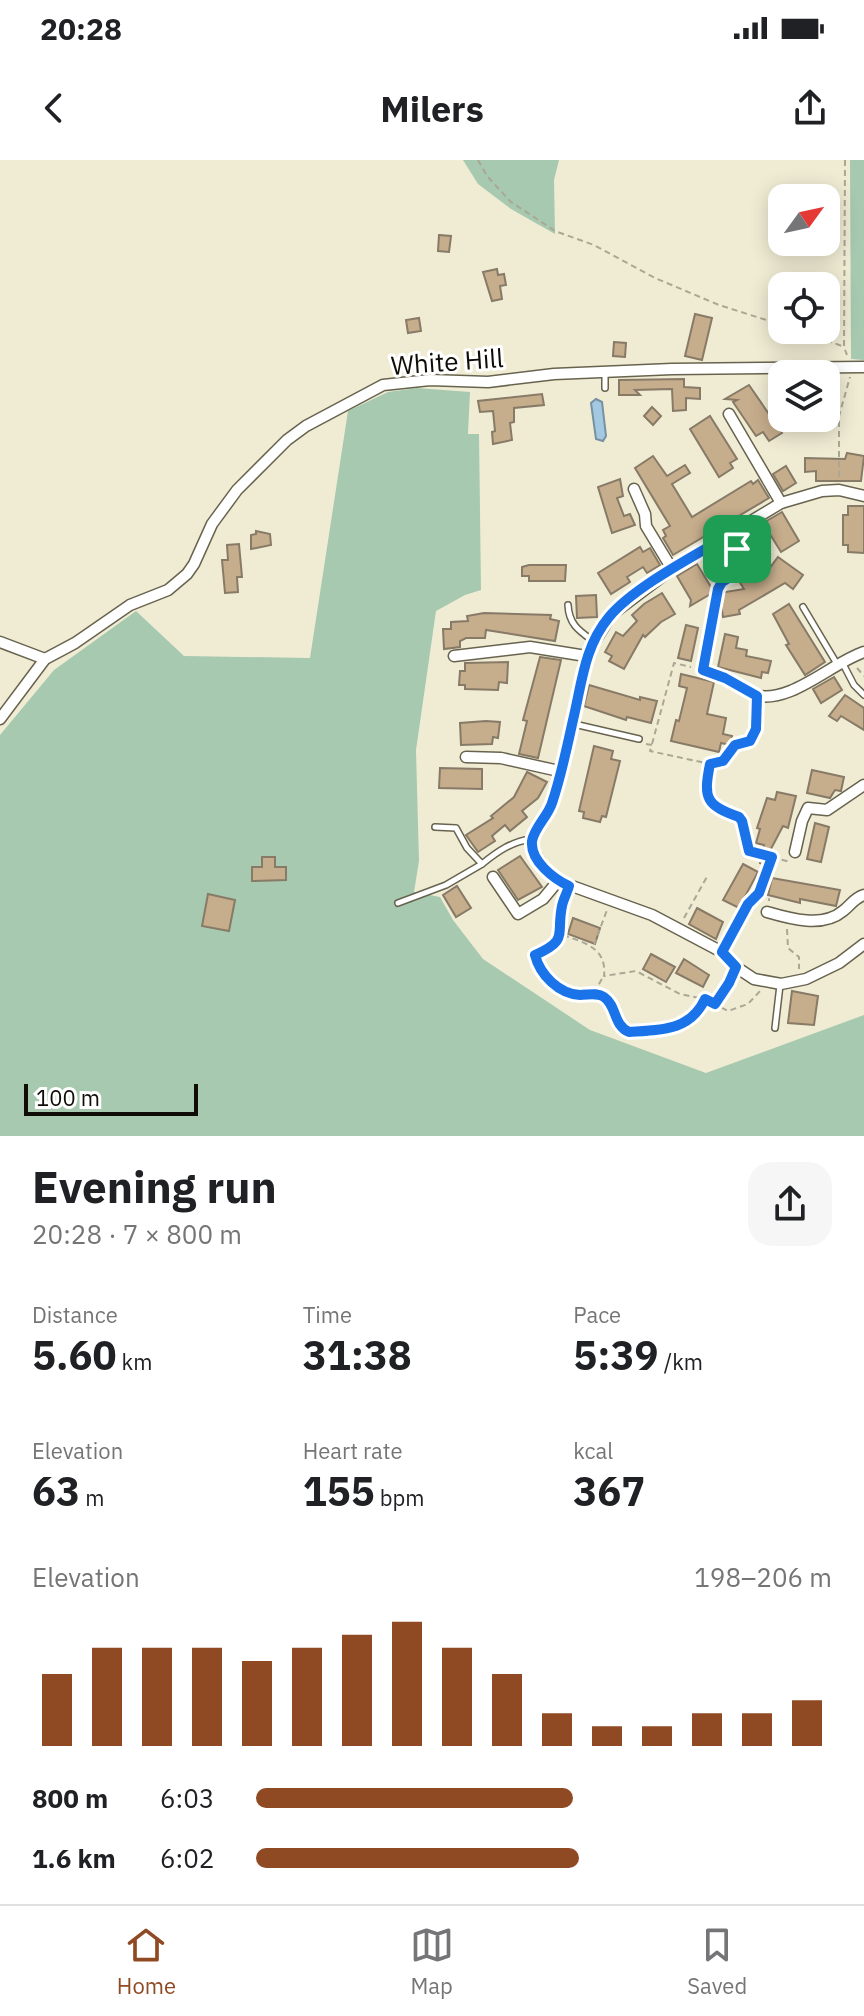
<!DOCTYPE html>
<meta charset="utf-8">
<style>
:root{--surface:#fff;--page:#f6f6f6;--text:#202124;--muted:#757577;--line:#e0e0e0;--accent:#904a23}
body{margin:0;font-family:"IBM Plex Sans",sans-serif;background:var(--page);color:var(--text);height:100vh;display:flex;flex-direction:column;font-size:30px;white-space:nowrap}
*{box-sizing:border-box;margin:0}
p{font-size:26px;color:var(--muted)}
.icon{flex:none;width:44px;height:44px;fill:none;stroke:currentColor;stroke-width:2;stroke-linecap:round;stroke-linejoin:round}
.map{position:relative;height:976px;overflow:hidden}
.panel{display:flex;flex-direction:column;background:var(--surface);flex:1}
.panel>*{flex:none}
.needle{width:52px;rotate:57deg}
.fabs{position:absolute;left:768px;top:24px;display:grid;gap:16px}
.fabs a{display:grid;place-items:center;width:72px;height:72px;border-radius:16px;background:var(--surface);box-shadow:0 4px 20px #0003;font-size:40px}
.scale{position:absolute;left:24px;bottom:20px;width:174px;box-sizing:border-box;padding-left:8px;border:4px solid #0f0d06;border-top:0;font-size:22px;line-height:28px;white-space:nowrap;color:#0f0d06;-webkit-text-stroke:6px #fff;paint-order:stroke}
.pin{position:absolute;display:grid;place-items:center;width:68px;height:68px;color:#fff;margin:-34px;border-radius:16px;box-shadow:0 4px 12px #0006}
.round{display:grid;place-items:center;flex:none;width:84px;height:84px;border-radius:24px;background:var(--page)}
.head{display:flex;align-items:center;justify-content:space-between;height:136px;padding:0 32px}
h1{font-size:44px;font-weight:800;line-height:60px}
.metrics{display:grid;grid-template-columns:repeat(3,1fr);gap:12px;height:136px;padding:8px 32px}
.metrics div{display:grid;align-content:center}
.metrics b{font-size:40px;font-weight:800}
.metrics small{font-size:22px;font-weight:400}
.metrics p{font-size:22px}
.chart{height:224px;padding:16px 32px}
.chart p{display:flex;justify-content:space-between}
.chart svg{width:100%;height:144px;margin-top:8px;stroke:var(--accent);stroke-width:6}
ul{padding:0 32px;list-style:none;font-size:26px}
li{display:grid;grid-template-columns:128px 96px 1fr;align-items:center;height:60px}
li i{height:20px;border-radius:10px;background:var(--accent)}
.status{display:flex;justify-content:space-between;align-items:center;height:56px;padding:0 40px;background:var(--surface);direction:ltr}
.status svg{height:22px;fill:currentColor}
header{display:flex;justify-content:space-between;align-items:center;height:104px;padding:0 32px;background:var(--surface);font-size:36px;font-weight:800}
.dock{display:flex;justify-content:space-around;align-items:center;height:112px;border-top:2px solid var(--line);background:var(--surface);font-size:22px;color:var(--muted)}
.dock a{display:grid;justify-items:center;gap:4px}
.dock .on{color:var(--accent)}
.map>svg:first-child{display:block}
.green{fill:#a6c9b0}
.water{fill:#a3c9e2;stroke:#7791a0;stroke-width:2}
.building{fill:#c6ad8c;stroke:#877a67;stroke-width:2}
.lines{fill:none;stroke-linecap:round;stroke-linejoin:round}
.service-casing{stroke:#67634e;stroke-width:8}
.minor-casing{stroke:#67634e;stroke-width:13}
.path{stroke:#aaa794;stroke-width:2;stroke-dasharray:6 4;stroke-linecap:butt}
.service{stroke:#fff;stroke-width:5}
.minor{stroke:#fff;stroke-width:10}
.route-casing{stroke:#fff;stroke-width:16}
.route{stroke:#1a73e8;stroke-width:10}
.labels{text-anchor:middle;dominant-baseline:central;stroke-width:6;stroke-linejoin:round;paint-order:stroke}
.street-label{font-size:26px;fill:#0f0d06;stroke:#fff}
</style>
<div class="status"><b>20:28</b><svg viewBox="0 0 49 12"><path d="M0 12V9h3v3zM5 12V6h3v6zM10 12V3h3v9zM15 12V0h3v12zM26 1h20v11H26zM47 4h2v5h-2z"/></svg></div>
<header><svg class="icon" aria-label="back" viewBox="0 0 24 24"><path d="M15 5l-7 7 7 7"/></svg>Milers<svg class="icon" aria-label="share" viewBox="0 0 24 24"><path d="M12 15V3M7 8l5-5 5 5M5 13v7h14v-7"/></svg></header>
<div class="map">
<svg width="864" height="976" viewBox="0 0 864 976">
<rect width="100%" height="100%" fill="#f0ecd4"/>
<g class="green">
<path d="M 463,0 L 559,0 L 554,20 L 555,74 L 511,49 L 478,24 Z"/>
<path d="M 850,0 L 864,0 L 864,200 L 851,199 Z"/>
<path d="M 417,228 L 470,232 L 468,274 L 479,274 L 481,430 L 465,435 L 436,451 L 416,590 L 419,701 L 414,732 L 440,737 L 453,760 L 483,799 L 590,870 L 706,913 L 864,855 L 864,976 L 0,976 L 0,575 L 54,510 L 136,451 L 184,496 L 310,498 L 348,251 L 388,232 Z"/>
</g>
<path class="water" d="M 596,239 L 602,242 L 606,276 L 603,281 L 596,279 L 591,243 Z"/>
<g class="building">
<path d="M 439,75 L 451,76 L 449,92 L 438,91 Z"/>
<path d="M 497,109 L 498,115 L 504,114 L 506,125 L 500,126 L 502,139 L 492,141 L 483,112 Z"/>
<path d="M 695,154 L 712,158 L 702,200 L 685,196 Z"/>
<path d="M 419,158 L 421,171 L 408,173 L 406,160 Z"/>
<path d="M 614,182 L 626,183 L 625,197 L 613,196 Z"/>
<path d="M 684,219 L 684,227 L 700,228 L 700,239 L 686,238 L 686,250 L 673,251 L 672,229 L 635,230 L 640,235 L 619,235 L 619,220 Z"/>
<path d="M 749,225 L 782,273 L 769,281 L 763,272 L 756,276 L 733,242 L 737,240 L 725,239 Z"/>
<path d="M 542,234 L 544,245 L 514,248 L 514,262 L 510,263 L 512,280 L 493,284 L 492,272 L 495,271 L 493,251 L 480,252 L 478,241 Z"/>
<path d="M 652,247 L 661,256 L 653,265 L 644,256 Z"/>
<path d="M 710,256 L 737,299 L 730,303 L 733,308 L 719,317 L 690,269 Z"/>
<path d="M 847,293 L 864,296 L 861,321 L 816,321 L 816,311 L 805,312 L 805,298 L 845,299 Z"/>
<path d="M 653,296 L 667,316 L 685,305 L 690,313 L 672,324 L 692,357 L 751,321 L 753,324 L 758,320 L 769,338 L 673,395 L 663,378 L 666,376 L 663,370 L 670,366 L 635,308 Z"/>
<path d="M 786,306 L 796,323 L 783,331 L 773,314 Z"/>
<path d="M 620,319 L 623,336 L 617,338 L 624,356 L 630,354 L 635,365 L 612,373 L 598,327 Z"/>
<path d="M 848,346 L 864,346 L 864,393 L 848,392 L 848,385 L 843,385 L 843,355 L 848,355 Z"/>
<path d="M 782,352 L 799,381 L 781,392 L 763,363 Z"/>
<path d="M 256,371 L 270,374 L 271,385 L 251,389 L 251,375 L 256,374 Z"/>
<path d="M 239,384 L 242,417 L 237,417 L 238,432 L 225,433 L 222,400 L 228,400 L 227,385 Z"/>
<path d="M 640,387 L 643,392 L 650,388 L 660,405 L 647,413 L 643,407 L 627,417 L 630,422 L 611,434 L 598,413 Z"/>
<path d="M 778,397 L 803,415 L 793,429 L 785,423 L 739,450 L 740,454 L 723,457 L 719,433 L 744,429 L 739,421 L 759,409 L 763,417 Z"/>
<path d="M 697,404 L 714,432 L 690,446 L 691,440 L 677,416 Z"/>
<path d="M 529,405 L 566,405 L 565,421 L 529,421 L 529,416 L 522,416 L 522,407 Z"/>
<path d="M 662,433 L 675,454 L 661,462 L 645,477 L 643,475 L 624,509 L 609,501 L 612,496 L 605,492 L 616,472 L 623,476 L 637,461 L 632,455 L 644,444 Z"/>
<path d="M 596,435 L 597,457 L 577,458 L 576,436 Z"/>
<path d="M 789,444 L 825,502 L 805,515 L 786,485 L 789,484 L 773,454 Z"/>
<path d="M 484,453 L 551,455 L 550,459 L 559,461 L 555,481 L 486,470 L 485,478 L 466,478 L 460,481 L 460,487 L 444,489 L 443,469 L 451,469 L 451,462 L 468,461 L 467,456 Z"/>
<path d="M 686,465 L 698,468 L 691,501 L 678,498 Z"/>
<path d="M 725,474 L 738,477 L 736,488 L 747,490 L 746,496 L 771,501 L 768,513 L 762,512 L 761,518 L 718,507 Z"/>
<path d="M 540,497 L 561,500 L 538,598 L 519,594 L 527,561 L 523,560 Z"/>
<path d="M 508,502 L 507,523 L 499,522 L 498,530 L 465,529 L 465,525 L 459,525 L 460,511 L 465,511 L 465,503 Z"/>
<path d="M 681,514 L 714,522 L 707,554 L 726,558 L 723,574 L 732,576 L 730,585 L 721,583 L 719,592 L 671,581 L 676,560 L 679,561 L 687,528 L 679,526 Z"/>
<path d="M 834,517 L 842,530 L 821,543 L 813,529 Z"/>
<path d="M 589,525 L 640,540 L 640,537 L 657,541 L 651,563 L 627,557 L 626,560 L 584,546 Z"/>
<path d="M 845,535 L 864,548 L 864,570 L 841,556 L 837,561 L 829,556 Z"/>
<path d="M 486,561 L 500,562 L 498,578 L 493,577 L 492,584 L 461,585 L 460,563 Z"/>
<path d="M 594,586 L 613,591 L 611,599 L 620,601 L 606,657 L 602,656 L 600,662 L 583,658 L 584,652 L 579,651 Z"/>
<path d="M 440,608 L 482,609 L 482,629 L 439,628 Z"/>
<path d="M 812,610 L 844,617 L 841,631 L 835,630 L 830,638 L 807,633 Z"/>
<path d="M 527,612 L 547,622 L 538,638 L 522,651 L 527,657 L 510,671 L 505,665 L 492,676 L 495,681 L 478,692 L 466,675 L 493,658 L 491,656 L 514,637 Z"/>
<path d="M 777,632 L 796,636 L 788,668 L 783,666 L 763,704 L 760,703 L 764,685 L 756,683 L 760,669 L 757,668 L 767,638 L 775,640 Z"/>
<path d="M 815,663 L 829,667 L 821,702 L 807,699 Z"/>
<path d="M 520,696 L 542,727 L 518,740 L 498,710 Z"/>
<path d="M 262,697 L 275,697 L 275,707 L 286,707 L 286,720 L 252,721 L 252,707 L 262,707 Z"/>
<path d="M 743,704 L 758,712 L 739,748 L 723,740 Z"/>
<path d="M 772,718 L 840,730 L 836,746 L 800,739 L 800,743 L 768,735 Z"/>
<path d="M 457,726 L 471,748 L 456,757 L 443,735 Z"/>
<path d="M 208,734 L 235,740 L 229,771 L 202,766 Z"/>
<path d="M 697,748 L 723,762 L 716,779 L 689,764 Z"/>
<path d="M 573,758 L 600,768 L 595,784 L 568,774 Z"/>
<path d="M 651,794 L 675,807 L 666,822 L 643,809 Z"/>
<path d="M 684,799 L 709,815 L 703,827 L 676,813 Z"/>
<path d="M 792,831 L 818,836 L 814,865 L 788,863 Z"/>
</g>
<g class="lines">
<g class="service-casing">
<g id="service">
<path d="M 605,213 L 605,228"/>
<path d="M 703,392 L 722,422 L 767,394 L 749,363"/>
<path d="M 568,445 C 569,464 578,470 593,481"/>
<path d="M 803,447 L 837,504"/>
<path d="M 842,502 L 854,525 L 864,535"/>
<path d="M 703,509 L 710,474"/>
<path d="M 574,564 L 639,579"/>
<path d="M 735,585 L 745,584 L 754,576 L 757,537"/>
<path d="M 435,667 L 456,668 L 467,688 L 482,704 C 498,691 511,682 531,679"/>
<path d="M 398,743 L 446,725 L 482,704"/>
<path d="M 775,868 L 780,825"/>
</g>
</g>
<g class="minor-casing">
<g id="minor">
<path d="M 729,254 L 781,343"/>
<path d="M 634,329 L 645,354 L 646,366 L 672,409"/>
<path d="M 864,336 L 839,330 L 822,331 L 781,343 L 672,409 L 611,455 L 586,496 L 573,563 L 551,646 L 532,679 L 534,692 L 542,705 L 558,721 L 652,755 L 722,792 L 736,807 L 754,819 L 781,824 L 806,819 L 839,803 L 864,784"/>
<path d="M 0,482 L 45,499"/>
<path d="M 454,496 L 530,487 L 586,496"/>
<path d="M 703,510 C 715,514 727,518 738,525 C 744,528 747,533 754,535 C 790,545 831,503 864,492"/>
<path d="M 0,559 L 45,499 L 75,483 L 130,445 L 168,430 L 187,414 L 194,404 L 212,364 L 237,330 L 287,280 L 306,266 L 383,225 L 430,220 L 488,222 L 554,214 L 672,209 L 864,207"/>
<path d="M 466,597 L 501,598 L 559,611"/>
<path d="M 795,692 L 802,661 L 808,648 L 827,650 L 864,625"/>
<path d="M 493,717 L 518,754 L 543,739 L 558,721"/>
<path d="M 767,752 C 791,759 823,768 843,751 C 851,745 854,738 864,735"/>
</g>
</g>
<g class="path">
<path d="M 478,0 L 487,16 L 511,42 L 555,71 L 594,85 L 655,118 L 719,145 L 782,165"/>
<path d="M 845,0 L 844,187 L 847,195"/>
<path d="M 798,170 L 842,186"/>
<path d="M 839,317 L 839,256 L 850,217"/>
<path d="M 730,385 L 741,395 L 738,397 L 740,400"/>
<path d="M 733,391 L 731,393 L 735,399 L 738,397"/>
<path d="M 710,465 L 718,428"/>
<path d="M 857,508 L 864,516"/>
<path d="M 646,584 L 652,585 L 650,591 L 710,604 L 723,601 L 730,593"/>
<path d="M 652,584 L 674,503 L 691,507"/>
<path d="M 710,604 C 703,640 706,644 739,657 L 749,691 L 790,702"/>
<path d="M 760,734 L 769,738 L 769,741"/>
<path d="M 565,737 C 554,768 574,777 535,795 C 540,815 559,834 580,834 C 588,835 597,832 604,837 C 617,846 613,865 629,872 C 661,870 690,871 705,839 L 728,851 L 748,844 L 761,830"/>
<path d="M 684,758 L 708,715"/>
<path d="M 787,769 L 788,788 L 799,797 L 799,809"/>
<path d="M 563,775 C 585,783 607,788 604,816 L 636,811 L 680,834 L 704,839"/>
<path d="M 727,783 C 742,754 764,730 772,698"/>
<path d="M 594,785 L 607,750"/>
<path d="M 594,833 L 603,817"/>
<path d="M 715,844 L 732,816"/>
</g>
<use href="#service" class="service"/>
<use href="#minor" class="minor"/>
</g>
<g class="lines">
<g class="route-casing">
<path id="route" d="M 726,377 L 734,391 L 737,389 L 741,395 L 738,397 L 745,408 L 722,422 L 718,429 L 703,510 L 725,518 L 757,536 L 756,569 L 750,581 L 735,585 L 723,601 L 710,604 C 703,639 706,645 739,657 L 742,661 L 749,691 L 772,697 L 759,733 L 748,744 L 722,792 L 736,807 L 729,823 L 715,844 L 705,839 C 690,871 661,870 629,872 C 613,865 617,846 604,837 C 597,832 588,835 580,835 C 559,834 540,815 535,795 C 569,780 556,775 562,746 C 563,740 567,733 569,726 C 554,719 530,701 532,681 C 534,668 548,656 552,643 C 561,617 567,587 573,560 C 582,523 584,487 609,457 C 633,428 692,397 726,377 Z"/>
</g>
<use href="#route" class="route"/>
</g>
<g class="labels">
<g class="street-label">
<text transform="translate(447 201) rotate(-4)">White Hill</text>
</g>
</g>
</svg>
<div class="fabs">
<a><svg class="needle" viewBox="-14 -14 28 28"><path d="M0-13l5 13h-10z" fill="#e53935"/><path d="M0 13l5-13h-10z" fill="#757577"/></svg></a>
<a><svg class="icon" aria-label="locate" viewBox="0 0 24 24"><circle cx="12" cy="12" r="6"/><path d="M12 2v4M12 18v4M2 12h4M18 12h4"/></svg></a>
<a><svg class="icon" aria-label="layers" viewBox="0 0 24 24"><path d="M12 4l9 5-9 5-9-5zM3 14l9 5 9-5"/></svg></a>
</div>
<div class="scale">100 m</div>
<div class="pin" style="left:737px;top:389px;background:#1e9e55"><svg class="icon" aria-label="arrive" viewBox="0 0 24 24"><path d="M6 21V4h12l-3 4 3 4H6"/></svg></div>
</div>
<section class="panel">
<div class="head"><div><h1>Evening run</h1><p>20:28 · 7 × 800 m</p></div><a class="round"><svg class="icon" aria-label="share" viewBox="0 0 24 24"><path d="M12 15V3M7 8l5-5 5 5M5 13v7h14v-7"/></svg></a></div>
<div class="metrics">
<div><p>Distance</p><b>5.60<small> km</small></b></div>
<div><p>Time</p><b>31:38</b></div>
<div><p>Pace</p><b>5:39<small> /km</small></b></div>
</div>
<div class="metrics">
<div><p>Elevation</p><b>63<small> m</small></b></div>
<div><p>Heart rate</p><b>155<small> bpm</small></b></div>
<div><p>kcal</p><b>367</b></div>
</div>
<div class="chart"><p><span>Elevation</span>198–206 m</p>
<svg viewBox="0 0 160 44" preserveAspectRatio="none"><path d="M5 44V22M15 44V14M25 44V14M35 44V14M45 44V18M55 44V14M65 44V10M75 44V6M85 44V14M95 44V22M105 44V34M115 44V38M125 44V38M135 44V34M145 44V34M155 44V30"/></svg>
</div>
<ul>
<li><b>800 m</b>6:03<i style="width:55%"></i></li>
<li><b>1.6 km</b>6:02<i style="width:56%"></i></li>
</ul>
</section>
<nav class="dock">
<a class="on"><svg class="icon" aria-label="home" viewBox="0 0 24 24"><path d="M3 11l9-7 9 7M6 9v11h12V9"/></svg>Home</a>
<a><svg class="icon" aria-label="map" viewBox="0 0 24 24"><path d="M3 6l6-2 6 2 6-2v14l-6 2-6-2-6 2zM9 4v14M15 6v14"/></svg>Map</a>
<a><svg class="icon" aria-label="saved" viewBox="0 0 24 24"><path d="M7 4h10v16l-5-4-5 4z"/></svg>Saved</a>
</nav>
